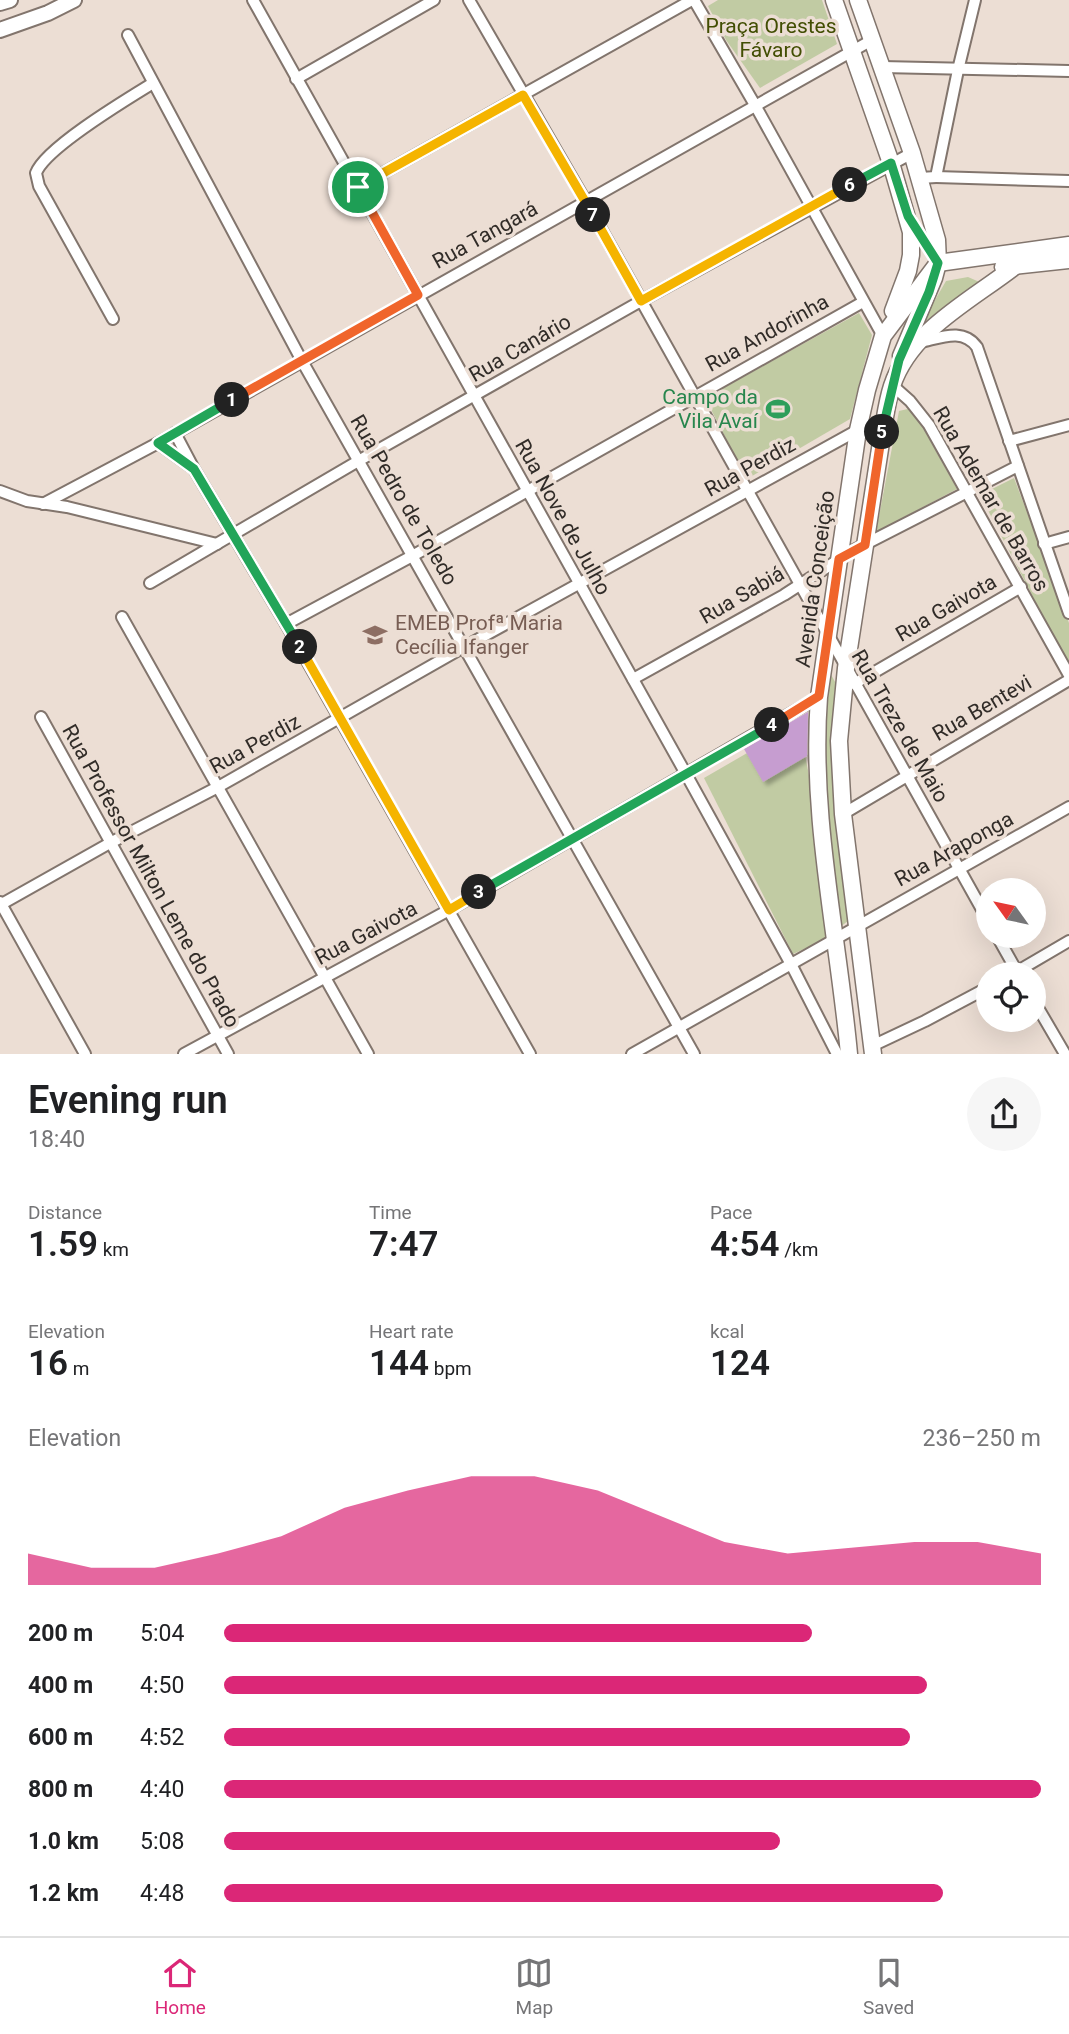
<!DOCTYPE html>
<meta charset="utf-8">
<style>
:root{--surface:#fff;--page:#f6f6f6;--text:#202124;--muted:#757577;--line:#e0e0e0;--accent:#db2777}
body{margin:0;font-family:Roboto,sans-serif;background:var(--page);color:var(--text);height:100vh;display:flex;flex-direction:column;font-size:26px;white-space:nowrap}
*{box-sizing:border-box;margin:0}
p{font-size:23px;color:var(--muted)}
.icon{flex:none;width:38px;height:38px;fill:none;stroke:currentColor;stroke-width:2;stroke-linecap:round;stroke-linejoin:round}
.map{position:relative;height:1054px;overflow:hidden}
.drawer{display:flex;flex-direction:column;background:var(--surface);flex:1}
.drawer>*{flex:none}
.needle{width:46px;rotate:303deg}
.buttons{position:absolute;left:976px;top:878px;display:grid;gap:14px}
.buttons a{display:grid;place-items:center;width:70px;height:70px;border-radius:50%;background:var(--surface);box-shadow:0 7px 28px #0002;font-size:35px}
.pin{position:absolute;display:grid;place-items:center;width:60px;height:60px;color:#fff;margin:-30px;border:4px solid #fff;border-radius:50%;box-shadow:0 2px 7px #0007}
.km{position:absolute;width:35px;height:35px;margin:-18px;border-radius:50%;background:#222;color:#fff;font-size:19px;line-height:35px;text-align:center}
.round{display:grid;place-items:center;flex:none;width:74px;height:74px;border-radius:37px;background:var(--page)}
.summary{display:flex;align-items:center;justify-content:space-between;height:119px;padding:0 28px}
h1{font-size:38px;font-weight:600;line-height:52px}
.figures{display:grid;grid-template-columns:repeat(3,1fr);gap:10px;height:119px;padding:7px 28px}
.figures div{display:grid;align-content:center}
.figures b{font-size:35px;font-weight:600}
.figures small{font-size:19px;font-weight:400}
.figures p{font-size:19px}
.chart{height:196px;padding:14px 28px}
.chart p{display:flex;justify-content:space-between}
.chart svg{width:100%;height:126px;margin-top:7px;fill:var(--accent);opacity:.7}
ul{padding:0 28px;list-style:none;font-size:23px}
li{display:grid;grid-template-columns:112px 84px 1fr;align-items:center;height:52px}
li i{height:18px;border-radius:9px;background:var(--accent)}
.tabs{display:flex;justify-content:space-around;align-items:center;height:98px;border-top:2px solid var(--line);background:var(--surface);font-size:19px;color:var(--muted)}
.tabs a{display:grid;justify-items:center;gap:4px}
.tabs .selected{color:var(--accent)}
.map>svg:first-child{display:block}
.green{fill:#c1cba3}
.building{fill:#c69dd0;filter:url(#shadow)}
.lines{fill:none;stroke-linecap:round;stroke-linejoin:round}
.street-casing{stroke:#82756d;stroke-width:14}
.secondary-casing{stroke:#82756d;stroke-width:18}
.primary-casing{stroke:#82756d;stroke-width:19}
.street{stroke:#fff;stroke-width:10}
.secondary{stroke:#fff;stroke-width:14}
.primary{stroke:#fff;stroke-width:16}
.split-1-casing{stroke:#fff;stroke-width:14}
.split-2-casing{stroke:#fff;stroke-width:14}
.split-3-casing{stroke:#fff;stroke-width:14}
.split-4-casing{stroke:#fff;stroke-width:14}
.split-5-casing{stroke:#fff;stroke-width:14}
.split-6-casing{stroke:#fff;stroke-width:14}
.split-7-casing{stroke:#fff;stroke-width:14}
.split-8-casing{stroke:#fff;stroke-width:14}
.split-1{stroke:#f0652b;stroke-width:9}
.split-2{stroke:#22a559;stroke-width:9}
.split-3{stroke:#f5b400;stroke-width:9}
.split-4{stroke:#22a559;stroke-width:9}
.split-5{stroke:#f0652b;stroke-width:9}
.split-6{stroke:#22a559;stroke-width:9}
.split-7{stroke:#f5b400;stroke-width:9}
.split-8{stroke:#f5b400;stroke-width:9}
.labels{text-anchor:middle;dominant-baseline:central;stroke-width:7;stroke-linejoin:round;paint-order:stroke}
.park-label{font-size:21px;fill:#424e03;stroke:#ecded4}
.street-label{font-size:21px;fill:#312c28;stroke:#ecded4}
.leisure-label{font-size:21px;fill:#27864d;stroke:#ecded4;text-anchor:end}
.education-label{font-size:21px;fill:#785e54;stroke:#ecded4;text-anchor:start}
</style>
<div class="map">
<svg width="1069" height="1054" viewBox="0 0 1069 1054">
<defs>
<filter id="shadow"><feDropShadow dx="4" dy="4" stdDeviation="2" flood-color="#0004"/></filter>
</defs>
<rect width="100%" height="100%" fill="#ecded4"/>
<g class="green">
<path d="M 718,0 L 822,0 L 837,44 L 760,88 L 726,40 L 708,6 Z"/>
<path d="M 968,277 L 984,284 L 918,335 L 920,326 L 946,281 Z"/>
<path d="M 859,313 L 872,335 L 850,419 L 747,479 L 705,398 Z"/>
<path d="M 912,408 L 957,489 L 876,532 L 899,411 Z"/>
<path d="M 1014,478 L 1069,623 L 1069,666 L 980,495 Z"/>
<path d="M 829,671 L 839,689 L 852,918 L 840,927 L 826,818 L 821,735 Z"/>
<path d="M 799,723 L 810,781 L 826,939 L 793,954 L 704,778 Z"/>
</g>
<path class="building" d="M 808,712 L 807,756 L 763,782 L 744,749 Z"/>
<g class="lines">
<g class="street-casing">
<g id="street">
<path d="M 253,0 L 686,774 L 792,966 L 837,1054"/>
<path d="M 469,0 L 586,202 L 989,922"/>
<path d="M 694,0 L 755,105 L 883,336"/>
<path d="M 128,35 L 302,361 L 694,1054"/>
<path d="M 882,67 L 1069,71"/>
<path d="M 296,79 L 434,0"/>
<path d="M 936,177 L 1069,181"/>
<path d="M 920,178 L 936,177 L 958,70 L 975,0"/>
<path d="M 358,187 L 692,0"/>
<path d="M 113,319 L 39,186 L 36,173 C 45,148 127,99 153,83"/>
<path d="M 920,342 C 940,338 963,327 977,347 L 1069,613"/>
<path d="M 892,385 L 910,401 L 929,425 L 1069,675"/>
<path d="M 175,433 L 194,469 L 286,624 L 530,1054"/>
<path d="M 1009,441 L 1069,425"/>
<path d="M 158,443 L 190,466"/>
<path d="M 0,491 L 27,501 L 67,507 L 217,544"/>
<path d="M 43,504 L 158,443 L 872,40"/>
<path d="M 1044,544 L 1069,537"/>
<path d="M 150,583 L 360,460 L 641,301 L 912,153"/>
<path d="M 122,617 L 368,1054"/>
<path d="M 286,624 L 414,555 L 863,302"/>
<path d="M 633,679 L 784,595 L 852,551 L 1018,466"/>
<path d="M 854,684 L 1021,587"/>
<path d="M 41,717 L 228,1054"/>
<path d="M 843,814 L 1069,680"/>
<path d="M 0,902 L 85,1054"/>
<path d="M 0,905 L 110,843 L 218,787 L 464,647 L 858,430"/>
<path d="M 997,936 L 1019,975"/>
<path d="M 1011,975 L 1069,941"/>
<path d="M 1034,1001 L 1065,1054"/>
<path d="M 872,1046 L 925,1021 L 989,987"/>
<path d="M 184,1054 L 449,910 L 819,697"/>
<path d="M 632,1054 L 1069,807"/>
</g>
</g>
<g class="secondary-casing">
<g id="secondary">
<path d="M 0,3 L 10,0"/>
<path d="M 0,30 L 48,13 L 74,0"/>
</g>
</g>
<g class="primary-casing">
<g id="primary">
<path d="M 834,0 L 891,163 L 911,232 L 911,255 L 908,271 L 893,311"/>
<path d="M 858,0 L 912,153 L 937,240 L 938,263 L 934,278 L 901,356"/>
<path d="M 1003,267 L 1069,260"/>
<path d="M 849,1054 C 838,935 810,816 819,697 L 858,430 L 867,390 L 883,336 L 938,263 L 1069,245"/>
<path d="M 873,1054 L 843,814 L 839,741 L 846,668 L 884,423 C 886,411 888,398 892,386 C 910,331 970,301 1014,267"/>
</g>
</g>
<use href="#street" class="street"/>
<use href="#secondary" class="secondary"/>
<use href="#primary" class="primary"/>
</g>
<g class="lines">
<g class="split-1-casing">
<path id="split-1" d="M 232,400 L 418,295 L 358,187"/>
</g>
<g class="split-2-casing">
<path id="split-2" d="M 232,400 L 158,443 L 194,469 L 300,647"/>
</g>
<g class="split-3-casing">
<path id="split-3" d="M 300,647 L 449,910 L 479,892"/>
</g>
<g class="split-4-casing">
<path id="split-4" d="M 479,892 L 772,725"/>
</g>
<g class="split-5-casing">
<path id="split-5" d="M 772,725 L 819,696 L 839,559 L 865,545 L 882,432"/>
</g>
<g class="split-6-casing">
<path id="split-6" d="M 850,185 L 891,163 L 908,216 L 938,263 L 929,292 L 899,360 L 882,432"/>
</g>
<g class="split-7-casing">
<path id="split-7" d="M 593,215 L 641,301 L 850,185"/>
</g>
<g class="split-8-casing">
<path id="split-8" d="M 358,187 L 523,95 L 593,215"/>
</g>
<use href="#split-1" class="split-1"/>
<use href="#split-2" class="split-2"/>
<use href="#split-3" class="split-3"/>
<use href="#split-4" class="split-4"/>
<use href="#split-5" class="split-5"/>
<use href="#split-6" class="split-6"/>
<use href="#split-7" class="split-7"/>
<use href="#split-8" class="split-8"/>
</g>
<defs>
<g id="stadium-bare" transform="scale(1.89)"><path d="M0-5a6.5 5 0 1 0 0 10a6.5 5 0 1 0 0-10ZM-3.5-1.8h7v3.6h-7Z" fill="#2e9e5b" stroke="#ecded4" stroke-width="2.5" paint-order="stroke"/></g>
<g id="school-bare" transform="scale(1.89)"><path d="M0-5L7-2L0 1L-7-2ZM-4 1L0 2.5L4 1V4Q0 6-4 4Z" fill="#8d6e63" stroke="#ecded4" stroke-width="2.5" paint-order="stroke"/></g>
</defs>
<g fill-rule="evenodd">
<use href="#stadium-bare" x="778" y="409"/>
<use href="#school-bare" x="375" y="635"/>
</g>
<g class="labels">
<g class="park-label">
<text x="771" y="26">Praça Orestes<tspan x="771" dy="24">Fávaro</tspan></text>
</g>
<g class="street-label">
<text transform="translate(485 235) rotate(-29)">Rua Tangará</text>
<text transform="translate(767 333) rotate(-29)">Rua Andorinha</text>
<text transform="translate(520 348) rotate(-30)">Rua Canário</text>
<text transform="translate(750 467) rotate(-29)">Rua Perdiz</text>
<text transform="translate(991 499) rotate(60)">Rua Ademar de Barros</text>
<text transform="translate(404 500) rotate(60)">Rua Pedro de Toledo</text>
<text transform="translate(563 517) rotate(61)">Rua Nove de Julho</text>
<text transform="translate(815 579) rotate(-82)">Avenida Conceição</text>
<text transform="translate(742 595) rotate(-30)">Rua Sabiá</text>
<text transform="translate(946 608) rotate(-30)">Rua Gaivota</text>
<text transform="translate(982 708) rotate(-30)">Rua Bentevi</text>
<text transform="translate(900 726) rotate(60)">Rua Treze de Maio</text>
<text transform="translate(255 744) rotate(-29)">Rua Perdiz</text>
<text transform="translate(954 849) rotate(-29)">Rua Araponga</text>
<text transform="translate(151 876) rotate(61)">Rua Professor Milton Leme do Prado</text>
<text transform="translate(366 933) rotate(-28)">Rua Gaivota</text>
</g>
<g class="leisure-label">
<text x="758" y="397">Campo da<tspan x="758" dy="24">Vila Avaí</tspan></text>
</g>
<g class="education-label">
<text x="395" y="623">EMEB Profª Maria<tspan x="395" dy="24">Cecília Ifanger</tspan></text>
</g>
</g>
</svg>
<div class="buttons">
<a><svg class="needle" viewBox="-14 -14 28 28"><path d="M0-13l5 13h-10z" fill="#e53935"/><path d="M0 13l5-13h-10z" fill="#757577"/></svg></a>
<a><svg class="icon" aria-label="locate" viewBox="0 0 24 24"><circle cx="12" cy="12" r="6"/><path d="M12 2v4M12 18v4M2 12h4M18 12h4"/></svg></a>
</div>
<div class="pin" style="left:358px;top:187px;background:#1e9e55"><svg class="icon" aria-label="arrive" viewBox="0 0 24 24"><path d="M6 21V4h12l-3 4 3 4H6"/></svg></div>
<b class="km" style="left:232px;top:400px">1</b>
<b class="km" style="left:300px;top:647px">2</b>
<b class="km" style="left:479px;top:892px">3</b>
<b class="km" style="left:772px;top:725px">4</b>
<b class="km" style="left:882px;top:432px">5</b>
<b class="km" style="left:850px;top:185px">6</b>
<b class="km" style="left:593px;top:215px">7</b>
</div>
<section class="drawer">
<div class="summary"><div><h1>Evening run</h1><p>18:40</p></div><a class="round"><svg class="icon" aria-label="share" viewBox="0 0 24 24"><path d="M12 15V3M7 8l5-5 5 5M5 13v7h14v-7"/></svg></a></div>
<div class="figures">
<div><p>Distance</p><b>1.59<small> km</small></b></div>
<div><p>Time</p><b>7:47</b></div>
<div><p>Pace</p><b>4:54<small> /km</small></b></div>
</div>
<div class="figures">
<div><p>Elevation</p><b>16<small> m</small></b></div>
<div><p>Heart rate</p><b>144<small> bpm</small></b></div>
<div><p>kcal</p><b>124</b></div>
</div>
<div class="chart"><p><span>Elevation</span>236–250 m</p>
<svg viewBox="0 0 160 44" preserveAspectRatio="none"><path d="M0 44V33L10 38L20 38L30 33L40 27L50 17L60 11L70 6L80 6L90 11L100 20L110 29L120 33L130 31L140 29L150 29L160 33V44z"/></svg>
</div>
<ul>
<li><b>200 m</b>5:04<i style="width:72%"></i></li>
<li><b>400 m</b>4:50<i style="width:86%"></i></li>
<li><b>600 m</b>4:52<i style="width:84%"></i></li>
<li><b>800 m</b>4:40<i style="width:100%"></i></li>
<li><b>1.0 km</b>5:08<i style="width:68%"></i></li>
<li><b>1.2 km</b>4:48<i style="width:88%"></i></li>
</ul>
</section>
<nav class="tabs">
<a class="selected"><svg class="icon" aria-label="home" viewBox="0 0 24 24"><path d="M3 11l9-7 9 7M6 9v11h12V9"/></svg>Home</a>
<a><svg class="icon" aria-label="map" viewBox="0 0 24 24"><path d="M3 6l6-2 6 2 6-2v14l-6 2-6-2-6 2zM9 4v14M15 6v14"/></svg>Map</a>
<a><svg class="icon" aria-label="saved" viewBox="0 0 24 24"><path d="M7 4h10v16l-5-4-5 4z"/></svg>Saved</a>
</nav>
